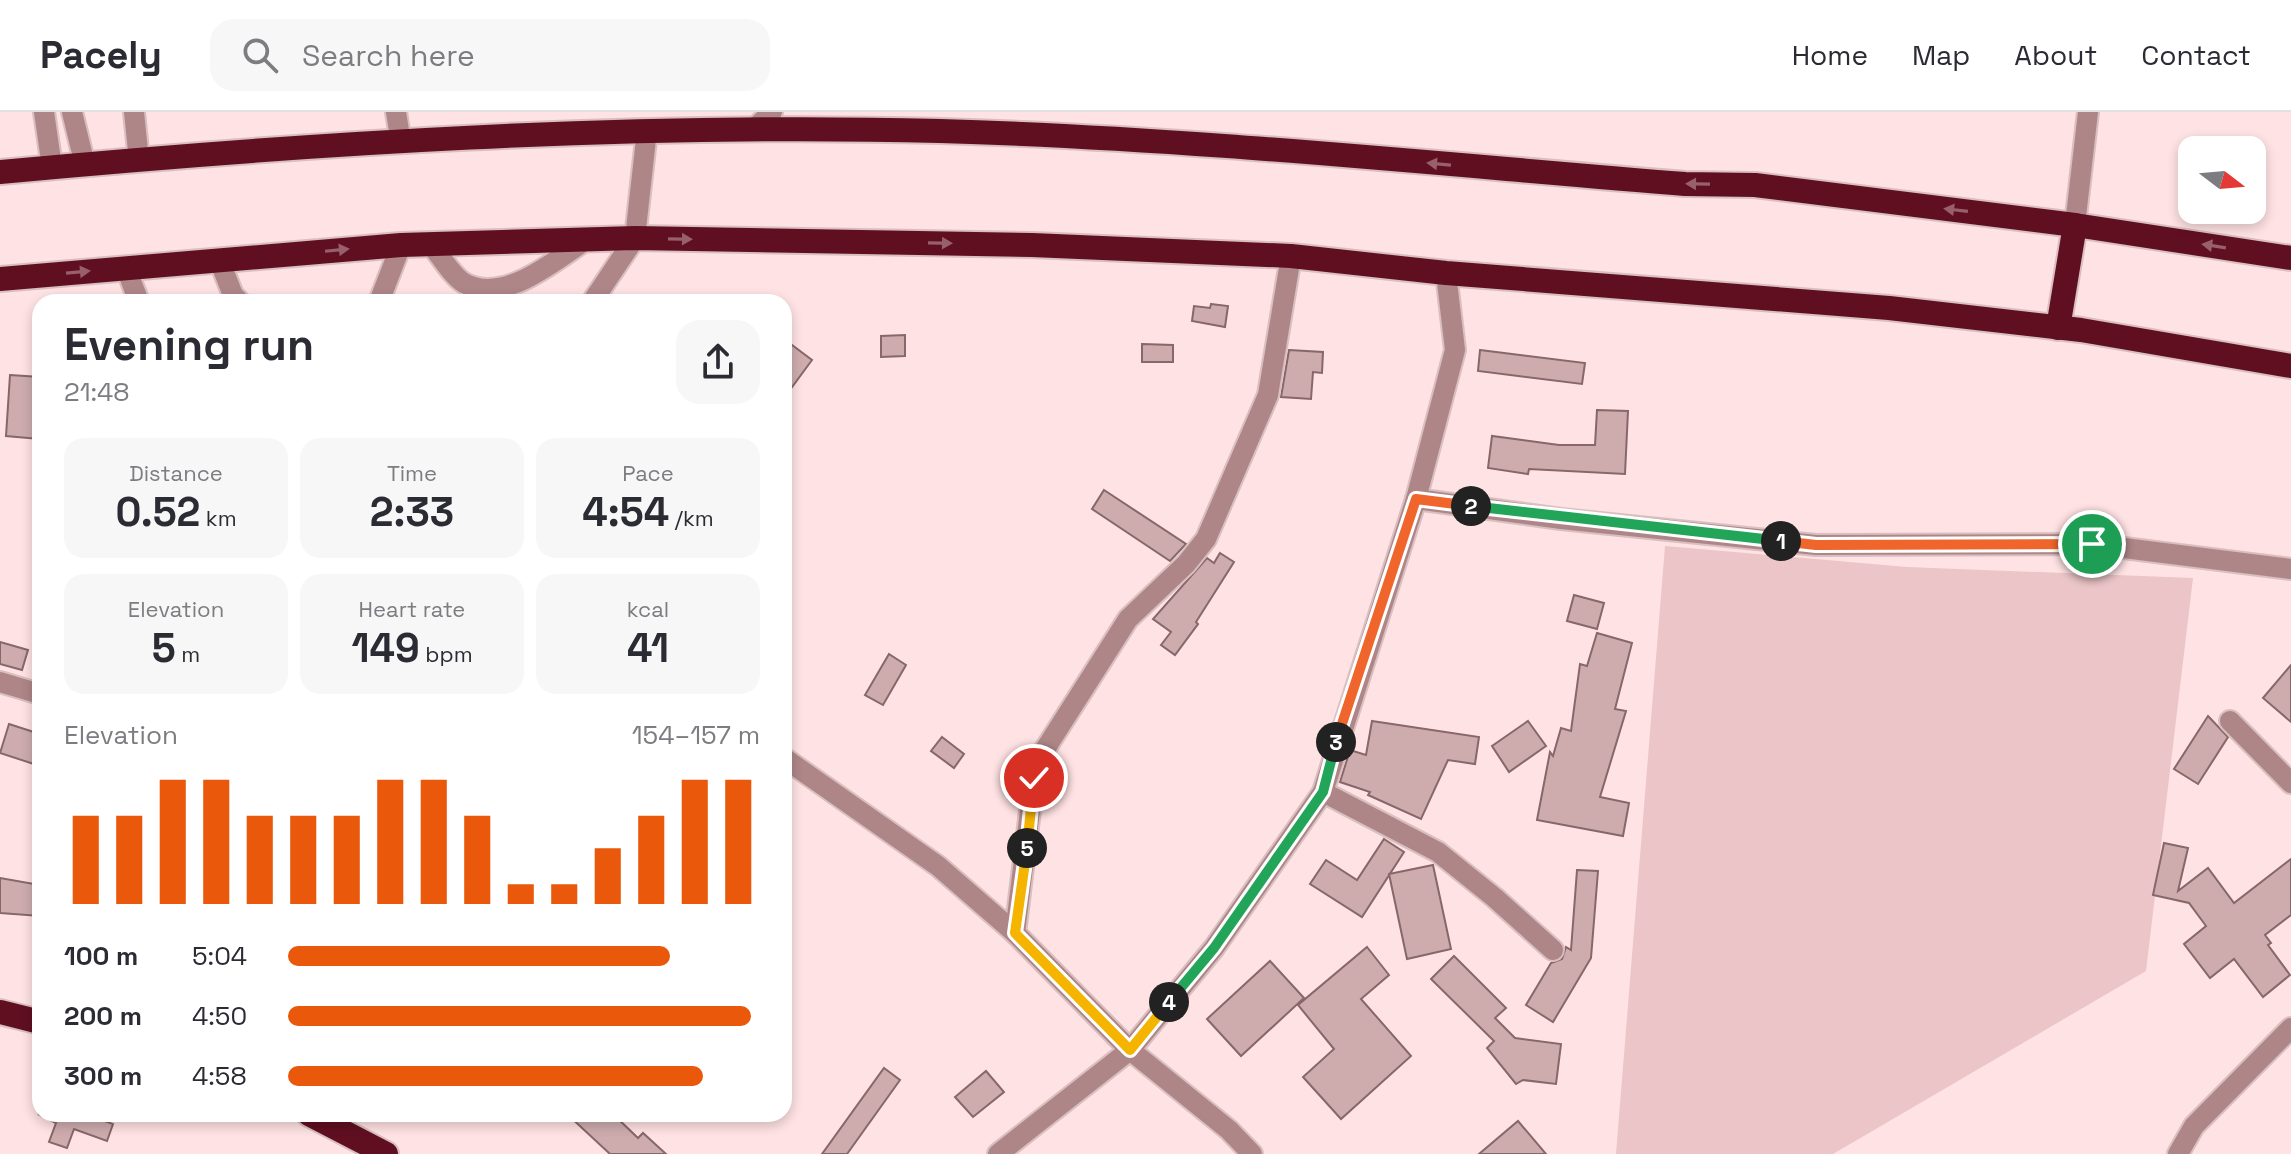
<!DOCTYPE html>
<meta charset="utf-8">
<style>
:root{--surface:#fff;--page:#f7f7f7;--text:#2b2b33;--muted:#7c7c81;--line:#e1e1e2;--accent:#ea580c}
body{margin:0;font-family:"Space Grotesk",sans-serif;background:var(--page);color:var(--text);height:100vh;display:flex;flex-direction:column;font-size:30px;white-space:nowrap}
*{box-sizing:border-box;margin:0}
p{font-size:26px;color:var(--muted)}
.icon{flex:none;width:44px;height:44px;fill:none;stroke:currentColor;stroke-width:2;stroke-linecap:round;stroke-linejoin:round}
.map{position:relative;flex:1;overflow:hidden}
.drawer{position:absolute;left:32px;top:182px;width:760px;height:828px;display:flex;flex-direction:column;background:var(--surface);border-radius:24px;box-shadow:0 4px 12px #0003}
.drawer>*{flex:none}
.needle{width:52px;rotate:106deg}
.fabs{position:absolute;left:2178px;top:24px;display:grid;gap:16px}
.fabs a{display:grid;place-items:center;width:88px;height:88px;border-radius:16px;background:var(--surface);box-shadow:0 4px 12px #0003;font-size:40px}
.pin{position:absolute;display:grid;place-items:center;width:68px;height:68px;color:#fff;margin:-34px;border:4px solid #fff;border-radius:50%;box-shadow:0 2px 8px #0007}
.km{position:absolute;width:40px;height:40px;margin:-20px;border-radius:50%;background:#222;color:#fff;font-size:22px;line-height:40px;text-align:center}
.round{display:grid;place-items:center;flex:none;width:84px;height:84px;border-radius:24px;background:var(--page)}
.summary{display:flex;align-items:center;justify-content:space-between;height:136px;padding:0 32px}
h1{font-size:44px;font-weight:700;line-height:60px}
.metrics{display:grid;grid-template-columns:repeat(3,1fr);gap:12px;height:136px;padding:8px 32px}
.metrics div{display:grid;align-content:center;border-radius:20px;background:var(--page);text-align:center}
.metrics b{font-size:40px;font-weight:700}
.metrics small{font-size:22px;font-weight:400}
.metrics p{font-size:22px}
.chart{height:224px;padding:16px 32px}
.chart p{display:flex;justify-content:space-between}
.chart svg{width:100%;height:144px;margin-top:8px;stroke:var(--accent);stroke-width:6}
ul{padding:0 32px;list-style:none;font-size:26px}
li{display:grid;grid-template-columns:128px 96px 1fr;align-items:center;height:60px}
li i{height:20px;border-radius:10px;background:var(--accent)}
header{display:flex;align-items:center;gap:48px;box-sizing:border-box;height:112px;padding:0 40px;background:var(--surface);border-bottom:2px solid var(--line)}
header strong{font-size:38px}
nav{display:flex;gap:44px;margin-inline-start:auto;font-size:28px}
.search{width:560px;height:72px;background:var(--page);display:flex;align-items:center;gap:20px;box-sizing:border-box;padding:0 28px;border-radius:24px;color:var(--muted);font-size:30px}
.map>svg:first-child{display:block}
.green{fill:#ebc5c7}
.building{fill:#ceacae;stroke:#876769;stroke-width:2}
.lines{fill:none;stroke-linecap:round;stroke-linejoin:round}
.minor-casing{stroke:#d9bfc0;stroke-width:24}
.highway-casing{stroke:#d9bfc0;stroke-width:28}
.minor{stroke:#af8688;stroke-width:20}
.highway{stroke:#600f21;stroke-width:24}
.oneway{fill:#97606b}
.split-1-casing{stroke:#fff;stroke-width:16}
.split-2-casing{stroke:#fff;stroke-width:16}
.split-3-casing{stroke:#fff;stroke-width:16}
.split-4-casing{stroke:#fff;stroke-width:16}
.split-5-casing{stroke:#fff;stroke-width:16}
.split-6-casing{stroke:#fff;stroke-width:16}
.split-1{stroke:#f0652b;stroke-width:10}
.split-2{stroke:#22a559;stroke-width:10}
.split-3{stroke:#f0652b;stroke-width:10}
.split-4{stroke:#22a559;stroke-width:10}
.split-5{stroke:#f5b400;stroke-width:10}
.split-6{stroke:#f5b400;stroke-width:10}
</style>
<header>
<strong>Pacely</strong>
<div class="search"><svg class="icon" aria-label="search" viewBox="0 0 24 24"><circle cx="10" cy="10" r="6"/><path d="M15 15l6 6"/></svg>Search here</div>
<nav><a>Home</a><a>Map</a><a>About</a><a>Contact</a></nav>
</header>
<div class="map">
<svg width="2291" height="1042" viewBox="0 0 2291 1042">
<rect width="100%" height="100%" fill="#ffe2e3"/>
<path class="green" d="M 1665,434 L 1907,455 L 2193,466 L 2146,859 L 1833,1042 L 1616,1042 Z"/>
<g class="building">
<path d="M 1211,192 L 1228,194 L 1225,215 L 1192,209 L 1194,194 L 1210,196 Z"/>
<path d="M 905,223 L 905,244 L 881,245 L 881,224 Z"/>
<path d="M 784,227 L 812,248 L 784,286 Z"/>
<path d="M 1142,232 L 1173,233 L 1173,250 L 1142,250 Z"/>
<path d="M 1289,238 L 1323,240 L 1322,261 L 1313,260 L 1311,287 L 1281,285 Z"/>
<path d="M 1480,238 L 1585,251 L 1582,272 L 1478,259 Z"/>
<path d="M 10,263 L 40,265 L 39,327 L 6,324 Z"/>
<path d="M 1597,298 L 1628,299 L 1625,362 L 1529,357 L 1528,362 L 1488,356 L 1492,324 L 1559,333 L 1595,333 Z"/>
<path d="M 1104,378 L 1186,432 L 1170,449 L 1092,397 Z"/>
<path d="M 1220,441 L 1234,450 L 1196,510 L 1198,512 L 1175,543 L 1161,533 L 1171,520 L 1153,507 L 1207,446 L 1214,451 Z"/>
<path d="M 1574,483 L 1604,491 L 1597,517 L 1567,509 Z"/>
<path d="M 1597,521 L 1632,531 L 1615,597 L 1626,599 L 1600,685 L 1629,691 L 1623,724 L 1537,708 L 1550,640 L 1553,644 L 1561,616 L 1571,619 L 1580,552 L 1587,554 Z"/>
<path d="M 0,530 L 28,538 L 22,558 L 0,552 Z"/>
<path d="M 889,542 L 906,553 L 883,593 L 865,583 Z"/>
<path d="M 2291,553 L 2291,610 L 2263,586 Z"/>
<path d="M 2208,604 L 2228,625 L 2198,672 L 2174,657 Z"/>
<path d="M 1372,609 L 1479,625 L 1475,652 L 1448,648 L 1421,707 L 1368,683 L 1370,680 L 1340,670 L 1350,638 L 1366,643 Z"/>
<path d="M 1528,609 L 1546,634 L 1509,660 L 1492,634 Z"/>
<path d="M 9,612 L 40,622 L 40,654 L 0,641 Z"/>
<path d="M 942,625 L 964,642 L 954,656 L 931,639 Z"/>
<path d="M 1384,727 L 1404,740 L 1362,805 L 1310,772 L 1326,748 L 1357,768 Z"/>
<path d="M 2164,731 L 2188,736 L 2178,779 L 2208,756 L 2234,791 L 2291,747 L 2291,803 L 2265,823 L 2271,831 L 2268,833 L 2290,863 L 2263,885 L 2234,847 L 2210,866 L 2184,832 L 2206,814 L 2189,791 L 2153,783 Z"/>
<path d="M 1433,753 L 1451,837 L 1407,847 L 1389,762 Z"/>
<path d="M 1577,758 L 1598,759 L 1591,846 L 1553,910 L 1526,893 L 1551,851 L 1562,847 L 1566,835 L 1571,838 Z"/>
<path d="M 0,766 L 40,773 L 40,804 L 0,801 Z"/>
<path d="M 1367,835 L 1389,863 L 1361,887 L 1411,944 L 1341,1007 L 1303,965 L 1334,937 L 1298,893 Z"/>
<path d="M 1454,844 L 1506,896 L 1495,906 L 1515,926 L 1561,932 L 1556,972 L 1523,968 L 1516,972 L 1487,936 L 1494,929 L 1431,867 Z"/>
<path d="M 1270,849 L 1304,886 L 1241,944 L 1207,907 Z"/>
<path d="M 884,956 L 900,968 L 847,1042 L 822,1042 Z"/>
<path d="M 986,959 L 1004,980 L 973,1005 L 955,985 Z"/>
<path d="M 38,1002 L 85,1002 L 113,1012 L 107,1029 L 74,1017 L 67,1036 L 49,1030 L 56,1011 Z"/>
<path d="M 567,1002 L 613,1002 L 638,1026 L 643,1021 L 666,1042 L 610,1042 Z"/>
<path d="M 1518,1009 L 1546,1042 L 1479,1042 Z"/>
</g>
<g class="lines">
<g class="minor-casing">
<g id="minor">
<path d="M 44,0 L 52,55"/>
<path d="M 72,0 L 85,53"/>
<path d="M 134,0 L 139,49"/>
<path d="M 396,0 L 401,31"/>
<path d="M 754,17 L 772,0"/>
<path d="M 2075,113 L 2088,0"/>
<path d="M 431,133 C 441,144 452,164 464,171 C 504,193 554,149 586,128"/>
<path d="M 220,150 L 233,183 L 240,190"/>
<path d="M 126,156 L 139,190"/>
<path d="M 379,190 L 401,133"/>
<path d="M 592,190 L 635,126 L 647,18"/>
<path d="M 1416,387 L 1561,407 L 1816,433 L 2092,432 L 2291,457"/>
<path d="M 0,570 L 40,582"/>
<path d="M 2230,609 L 2291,671"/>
<path d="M 784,646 L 938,754 L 1015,821 L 1130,938 L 1229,1018 L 1252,1042"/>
<path d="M 1323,680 L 1438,740 L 1495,786 L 1553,838"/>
<path d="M 1015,821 L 1034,666 L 1044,639 L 1128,507 L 1186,452 L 1206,427 L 1268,283 L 1291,144"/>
<path d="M 998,1042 L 1130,938 L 1214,836 L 1323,680 L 1416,387 L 1455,238 L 1446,161"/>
<path d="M 2178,1042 L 2194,1014 L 2291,916"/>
</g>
</g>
<g class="highway-casing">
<g id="highway">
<path d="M 0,60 C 311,31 628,11 940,19 C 1189,26 1437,52 1685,72 L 1755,73 L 2075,113 L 2291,146"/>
<path d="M 0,167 L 401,133 L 635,126 L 1032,133 L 1291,144 L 1446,161 L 1889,196 L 2081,218 L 2291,254"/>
<path d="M 2058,216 L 2075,113"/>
<path d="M 0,900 L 40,910"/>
<path d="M 309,1002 L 386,1042"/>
</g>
</g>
<use href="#minor" class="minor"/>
<use href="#highway" class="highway"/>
</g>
<defs><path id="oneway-solid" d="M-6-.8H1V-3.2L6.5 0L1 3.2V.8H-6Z" transform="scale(2)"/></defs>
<g class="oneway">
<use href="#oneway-solid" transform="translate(1439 52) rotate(-175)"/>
<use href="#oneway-solid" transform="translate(1698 72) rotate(-179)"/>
<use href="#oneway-solid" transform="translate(1956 98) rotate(-173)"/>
<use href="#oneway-solid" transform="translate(680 127) rotate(1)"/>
<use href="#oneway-solid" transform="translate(940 131) rotate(1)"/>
<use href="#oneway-solid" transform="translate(2214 134) rotate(-171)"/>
<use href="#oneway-solid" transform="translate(337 138) rotate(-6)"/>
<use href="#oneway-solid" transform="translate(78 160) rotate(-5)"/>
</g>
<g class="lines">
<g class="split-1-casing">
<path id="split-1" d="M 1781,429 L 1816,433 L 2092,432"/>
</g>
<g class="split-2-casing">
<path id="split-2" d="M 1471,394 L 1781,429"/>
</g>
<g class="split-3-casing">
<path id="split-3" d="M 1336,630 L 1416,387 L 1471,394"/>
</g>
<g class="split-4-casing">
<path id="split-4" d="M 1169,890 L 1214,836 L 1323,680 L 1336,630"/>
</g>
<g class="split-5-casing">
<path id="split-5" d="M 1027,736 L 1015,821 L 1130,938 L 1169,890"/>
</g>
<g class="split-6-casing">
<path id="split-6" d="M 1027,736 L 1034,666"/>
</g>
<use href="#split-1" class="split-1"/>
<use href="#split-2" class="split-2"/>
<use href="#split-3" class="split-3"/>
<use href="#split-4" class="split-4"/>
<use href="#split-5" class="split-5"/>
<use href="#split-6" class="split-6"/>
</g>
</svg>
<div class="fabs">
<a><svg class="needle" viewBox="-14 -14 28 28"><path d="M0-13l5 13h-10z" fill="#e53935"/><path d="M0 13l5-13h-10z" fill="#7c7c81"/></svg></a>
</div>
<div class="pin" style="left:2092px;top:432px;background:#1e9e55"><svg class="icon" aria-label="arrive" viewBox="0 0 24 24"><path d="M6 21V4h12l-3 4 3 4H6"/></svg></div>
<div class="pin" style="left:1034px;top:666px;background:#d93025"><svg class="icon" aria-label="check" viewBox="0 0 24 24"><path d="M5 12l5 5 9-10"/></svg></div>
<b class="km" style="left:1781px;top:429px">1</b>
<b class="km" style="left:1471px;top:394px">2</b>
<b class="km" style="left:1336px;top:630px">3</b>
<b class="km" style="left:1169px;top:890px">4</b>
<b class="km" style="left:1027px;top:736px">5</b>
<section class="drawer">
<div class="summary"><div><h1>Evening run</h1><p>21:48</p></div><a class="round"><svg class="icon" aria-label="share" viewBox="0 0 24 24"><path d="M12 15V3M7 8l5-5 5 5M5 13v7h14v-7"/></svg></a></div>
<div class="metrics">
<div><p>Distance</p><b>0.52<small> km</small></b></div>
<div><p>Time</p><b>2:33</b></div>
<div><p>Pace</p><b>4:54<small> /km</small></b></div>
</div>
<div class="metrics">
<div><p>Elevation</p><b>5<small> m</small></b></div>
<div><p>Heart rate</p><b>149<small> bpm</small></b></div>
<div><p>kcal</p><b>41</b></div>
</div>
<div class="chart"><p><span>Elevation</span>154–157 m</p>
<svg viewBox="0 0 160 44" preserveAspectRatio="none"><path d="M5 44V17M15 44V17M25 44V6M35 44V6M45 44V17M55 44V17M65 44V17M75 44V6M85 44V6M95 44V17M105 44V38M115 44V38M125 44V27M135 44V17M145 44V6M155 44V6"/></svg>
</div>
<ul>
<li><b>100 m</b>5:04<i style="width:81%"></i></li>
<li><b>200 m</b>4:50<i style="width:98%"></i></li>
<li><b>300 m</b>4:58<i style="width:88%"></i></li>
</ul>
</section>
</div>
